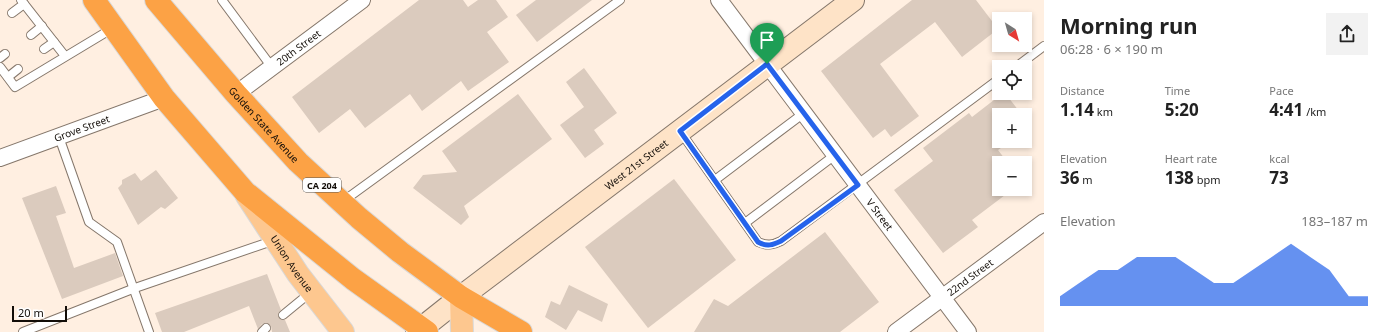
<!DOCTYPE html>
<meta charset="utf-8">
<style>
:root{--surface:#fff;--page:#f2f2f2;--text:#222;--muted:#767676;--accent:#2563eb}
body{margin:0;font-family:"Noto Sans",sans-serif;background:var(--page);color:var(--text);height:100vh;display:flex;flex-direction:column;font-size:15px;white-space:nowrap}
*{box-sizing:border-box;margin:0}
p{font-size:13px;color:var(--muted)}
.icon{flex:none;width:22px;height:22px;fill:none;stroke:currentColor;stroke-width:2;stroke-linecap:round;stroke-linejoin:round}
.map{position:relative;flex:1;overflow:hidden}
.drawer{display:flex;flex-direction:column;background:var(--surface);width:340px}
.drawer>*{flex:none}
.needle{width:26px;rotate:143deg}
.buttons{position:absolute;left:992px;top:12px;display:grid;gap:8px}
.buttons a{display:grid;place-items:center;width:40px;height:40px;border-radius:0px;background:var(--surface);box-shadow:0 2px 6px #0003;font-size:20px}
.scale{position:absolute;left:12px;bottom:10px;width:55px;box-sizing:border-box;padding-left:4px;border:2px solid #120d08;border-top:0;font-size:11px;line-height:14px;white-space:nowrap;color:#120d08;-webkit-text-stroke:3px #fff;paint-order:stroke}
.pin{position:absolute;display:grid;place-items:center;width:34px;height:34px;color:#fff;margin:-41px -17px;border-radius:50% 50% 50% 0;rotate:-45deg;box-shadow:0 0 4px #0007}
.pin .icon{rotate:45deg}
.round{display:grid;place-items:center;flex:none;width:42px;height:42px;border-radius:0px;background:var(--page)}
.summary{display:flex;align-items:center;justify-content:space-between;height:68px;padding:0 16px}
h1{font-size:22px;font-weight:700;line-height:30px}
.metrics{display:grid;grid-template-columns:repeat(3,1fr);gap:6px;height:68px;padding:4px 16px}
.metrics div{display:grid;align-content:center}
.metrics b{font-size:17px;font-weight:700}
.metrics small{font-size:11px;font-weight:400}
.metrics p{font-size:11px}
.chart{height:112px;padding:8px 16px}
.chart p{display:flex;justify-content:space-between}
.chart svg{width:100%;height:72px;margin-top:4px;fill:var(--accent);opacity:.7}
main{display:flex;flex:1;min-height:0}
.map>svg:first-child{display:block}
.building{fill:#dbcbbe}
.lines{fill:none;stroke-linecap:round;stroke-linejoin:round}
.lane-casing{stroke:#85776b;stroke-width:10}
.street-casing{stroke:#85776b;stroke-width:18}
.secondary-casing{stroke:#85776b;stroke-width:24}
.primary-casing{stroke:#d9d8d7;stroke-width:24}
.highway-casing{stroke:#d9d8d7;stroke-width:24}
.lane{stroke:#fff;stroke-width:8}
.street{stroke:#fff;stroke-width:16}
.secondary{stroke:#fee3c7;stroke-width:22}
.primary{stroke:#fdc78f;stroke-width:22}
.highway{stroke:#fca245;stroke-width:22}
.route-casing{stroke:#fff;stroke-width:8}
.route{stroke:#2563eb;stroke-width:5}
.labels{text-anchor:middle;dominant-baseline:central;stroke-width:4;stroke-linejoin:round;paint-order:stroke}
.shield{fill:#fff;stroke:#595652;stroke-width:1}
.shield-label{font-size:9px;font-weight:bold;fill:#120d08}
.street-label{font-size:10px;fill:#120d08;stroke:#fff}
</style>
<main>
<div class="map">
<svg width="1044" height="332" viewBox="0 0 1044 332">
<rect width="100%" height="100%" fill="#ffefe1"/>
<g class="building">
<path d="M 419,0 L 463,0 L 468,7 L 478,0 L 496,0 L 508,17 L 487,32 L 509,62 L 468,91 L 461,81 L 422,111 L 410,94 L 365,128 L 350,109 L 319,133 L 292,97 Z"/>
<path d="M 536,0 L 592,0 L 537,42 L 516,15 Z"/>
<path d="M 912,0 L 976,0 L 998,29 L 962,57 L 935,22 L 880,64 L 919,116 L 891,137 L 885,129 L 873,138 L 821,71 Z"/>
<path d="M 584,68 L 617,113 L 594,130 L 604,144 L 585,158 L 560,125 L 584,107 L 566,82 Z"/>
<path d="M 1003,93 L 1005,93 L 1022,115 L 999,115 L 999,141 L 1011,141 L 998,150 L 1008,163 L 999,163 L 999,189 L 1013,189 L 972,220 L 978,227 L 943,253 L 894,190 L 933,161 L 923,148 L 969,113 L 972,117 Z"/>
<path d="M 518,94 L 552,139 L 464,206 L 469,217 L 461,225 L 413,188 L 423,175 L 457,172 L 442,151 Z"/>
<path d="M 1025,119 L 1031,126 L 1025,130 Z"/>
<path d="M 156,170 L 178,198 L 165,209 L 161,207 L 138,225 L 118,188 L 122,184 L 122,180 L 135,173 L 141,181 Z"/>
<path d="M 674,179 L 736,260 L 648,328 L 585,247 Z"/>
<path d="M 56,186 L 66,213 L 56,216 L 74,268 L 115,253 L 123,276 L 62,299 L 22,198 Z"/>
<path d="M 825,232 L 879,302 L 840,332 L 694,332 L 714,299 L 728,306 Z"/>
<path d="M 267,274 L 281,310 L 278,313 L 278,316 L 281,320 L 285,320 L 290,332 L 272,332 L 271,326 L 267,323 L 262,324 L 258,329 L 249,306 L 184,332 L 162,332 L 155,313 Z"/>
<path d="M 569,285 L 608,304 L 602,322 L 578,310 L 566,330 L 545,317 L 551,301 L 560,305 Z"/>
</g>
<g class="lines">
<g class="lane-casing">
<g id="lane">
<path d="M 21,0 L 65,56"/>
<path d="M 222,0 L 271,66"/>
<path d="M 12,13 L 24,4"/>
<path d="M 31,35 L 42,26"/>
<path d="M 44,49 L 54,42"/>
<path d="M 0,58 L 5,54"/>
<path d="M 0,67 L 15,87 L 113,28"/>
<path d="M 1016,67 L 1044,46"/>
<path d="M 8,77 L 18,69"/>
<path d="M 680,131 L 758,242 C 767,246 773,245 781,241 L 999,79"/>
<path d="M 59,137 L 89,222 L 117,242 L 149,332"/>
<path d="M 715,180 L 804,113"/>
<path d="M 342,202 L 620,0"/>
<path d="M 745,223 L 835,155"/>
<path d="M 283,315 L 311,292"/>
<path d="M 23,332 L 135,288 L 275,240"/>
<path d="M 262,332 L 266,328"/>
</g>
</g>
<g class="street-casing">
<g id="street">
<path id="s1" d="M 719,0 L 968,332"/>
<path id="s2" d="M 236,94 L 362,0"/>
<path id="s3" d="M 0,158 L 164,98"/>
<path id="s4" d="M 896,332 L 1044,222"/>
</g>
</g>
<g class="secondary-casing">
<g id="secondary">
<path id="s5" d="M 417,332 L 461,297 L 853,0"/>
</g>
</g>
<g class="primary-casing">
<g id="primary">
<path id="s6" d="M 247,196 L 298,274 L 343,332"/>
<path d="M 461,297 L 462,332"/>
</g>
</g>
<g class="highway-casing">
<g id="highway">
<path d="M 94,0 L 164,98 L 245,192 L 353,279 L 427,332"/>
<path id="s7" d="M 156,0 L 236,94 L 298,162 L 359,218 L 400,252 L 461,297 L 521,332"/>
</g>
</g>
<use href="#lane" class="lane"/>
<use href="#street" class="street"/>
<use href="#secondary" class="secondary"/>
<use href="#primary" class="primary"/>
<use href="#highway" class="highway"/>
</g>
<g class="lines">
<g class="route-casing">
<path id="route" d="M 767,64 L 858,185 L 781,241 C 773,245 767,247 758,242 L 680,131 Z"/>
</g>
<use href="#route" class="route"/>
</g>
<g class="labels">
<rect class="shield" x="303" y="178" width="38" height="14" rx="3"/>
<g class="shield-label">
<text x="322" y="185">CA 204</text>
</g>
<g class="street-label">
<text stroke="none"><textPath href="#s2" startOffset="78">20th Street</textPath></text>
<text stroke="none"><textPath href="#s7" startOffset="165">Golden State Avenue</textPath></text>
<text stroke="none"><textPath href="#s3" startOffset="87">Grove Street</textPath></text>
<text stroke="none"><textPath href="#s5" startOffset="276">West 21st Street</textPath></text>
<text stroke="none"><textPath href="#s1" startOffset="268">V Street</textPath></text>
<text stroke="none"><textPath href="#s6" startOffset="81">Union Avenue</textPath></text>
<text stroke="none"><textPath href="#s4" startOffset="92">22nd Street</textPath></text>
</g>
</g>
</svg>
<div class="buttons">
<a><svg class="needle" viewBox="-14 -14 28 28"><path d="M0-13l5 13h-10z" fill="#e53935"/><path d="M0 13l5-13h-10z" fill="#767676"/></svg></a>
<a><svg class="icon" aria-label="locate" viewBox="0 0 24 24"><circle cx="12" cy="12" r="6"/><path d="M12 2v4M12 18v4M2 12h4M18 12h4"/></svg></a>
<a>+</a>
<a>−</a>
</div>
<div class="scale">20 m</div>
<div class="pin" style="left:767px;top:64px;background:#1e9e55"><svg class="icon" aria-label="arrive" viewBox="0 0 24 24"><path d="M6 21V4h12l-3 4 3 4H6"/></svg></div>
</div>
<section class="drawer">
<div class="summary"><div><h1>Morning run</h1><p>06:28 · 6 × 190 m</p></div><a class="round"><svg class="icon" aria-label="share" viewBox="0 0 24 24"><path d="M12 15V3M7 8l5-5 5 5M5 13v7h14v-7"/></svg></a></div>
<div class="metrics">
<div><p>Distance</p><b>1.14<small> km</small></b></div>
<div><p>Time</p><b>5:20</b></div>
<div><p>Pace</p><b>4:41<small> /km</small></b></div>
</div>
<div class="metrics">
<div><p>Elevation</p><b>36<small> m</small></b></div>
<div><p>Heart rate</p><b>138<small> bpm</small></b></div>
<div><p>kcal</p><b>73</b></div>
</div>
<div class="chart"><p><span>Elevation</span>183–187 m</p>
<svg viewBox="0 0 160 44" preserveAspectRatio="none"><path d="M0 44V38L10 30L20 22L30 22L40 14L50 14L60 14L70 22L80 30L90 30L100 22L110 14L120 6L130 14L140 22L150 38L160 38V44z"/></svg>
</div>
</section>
</main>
